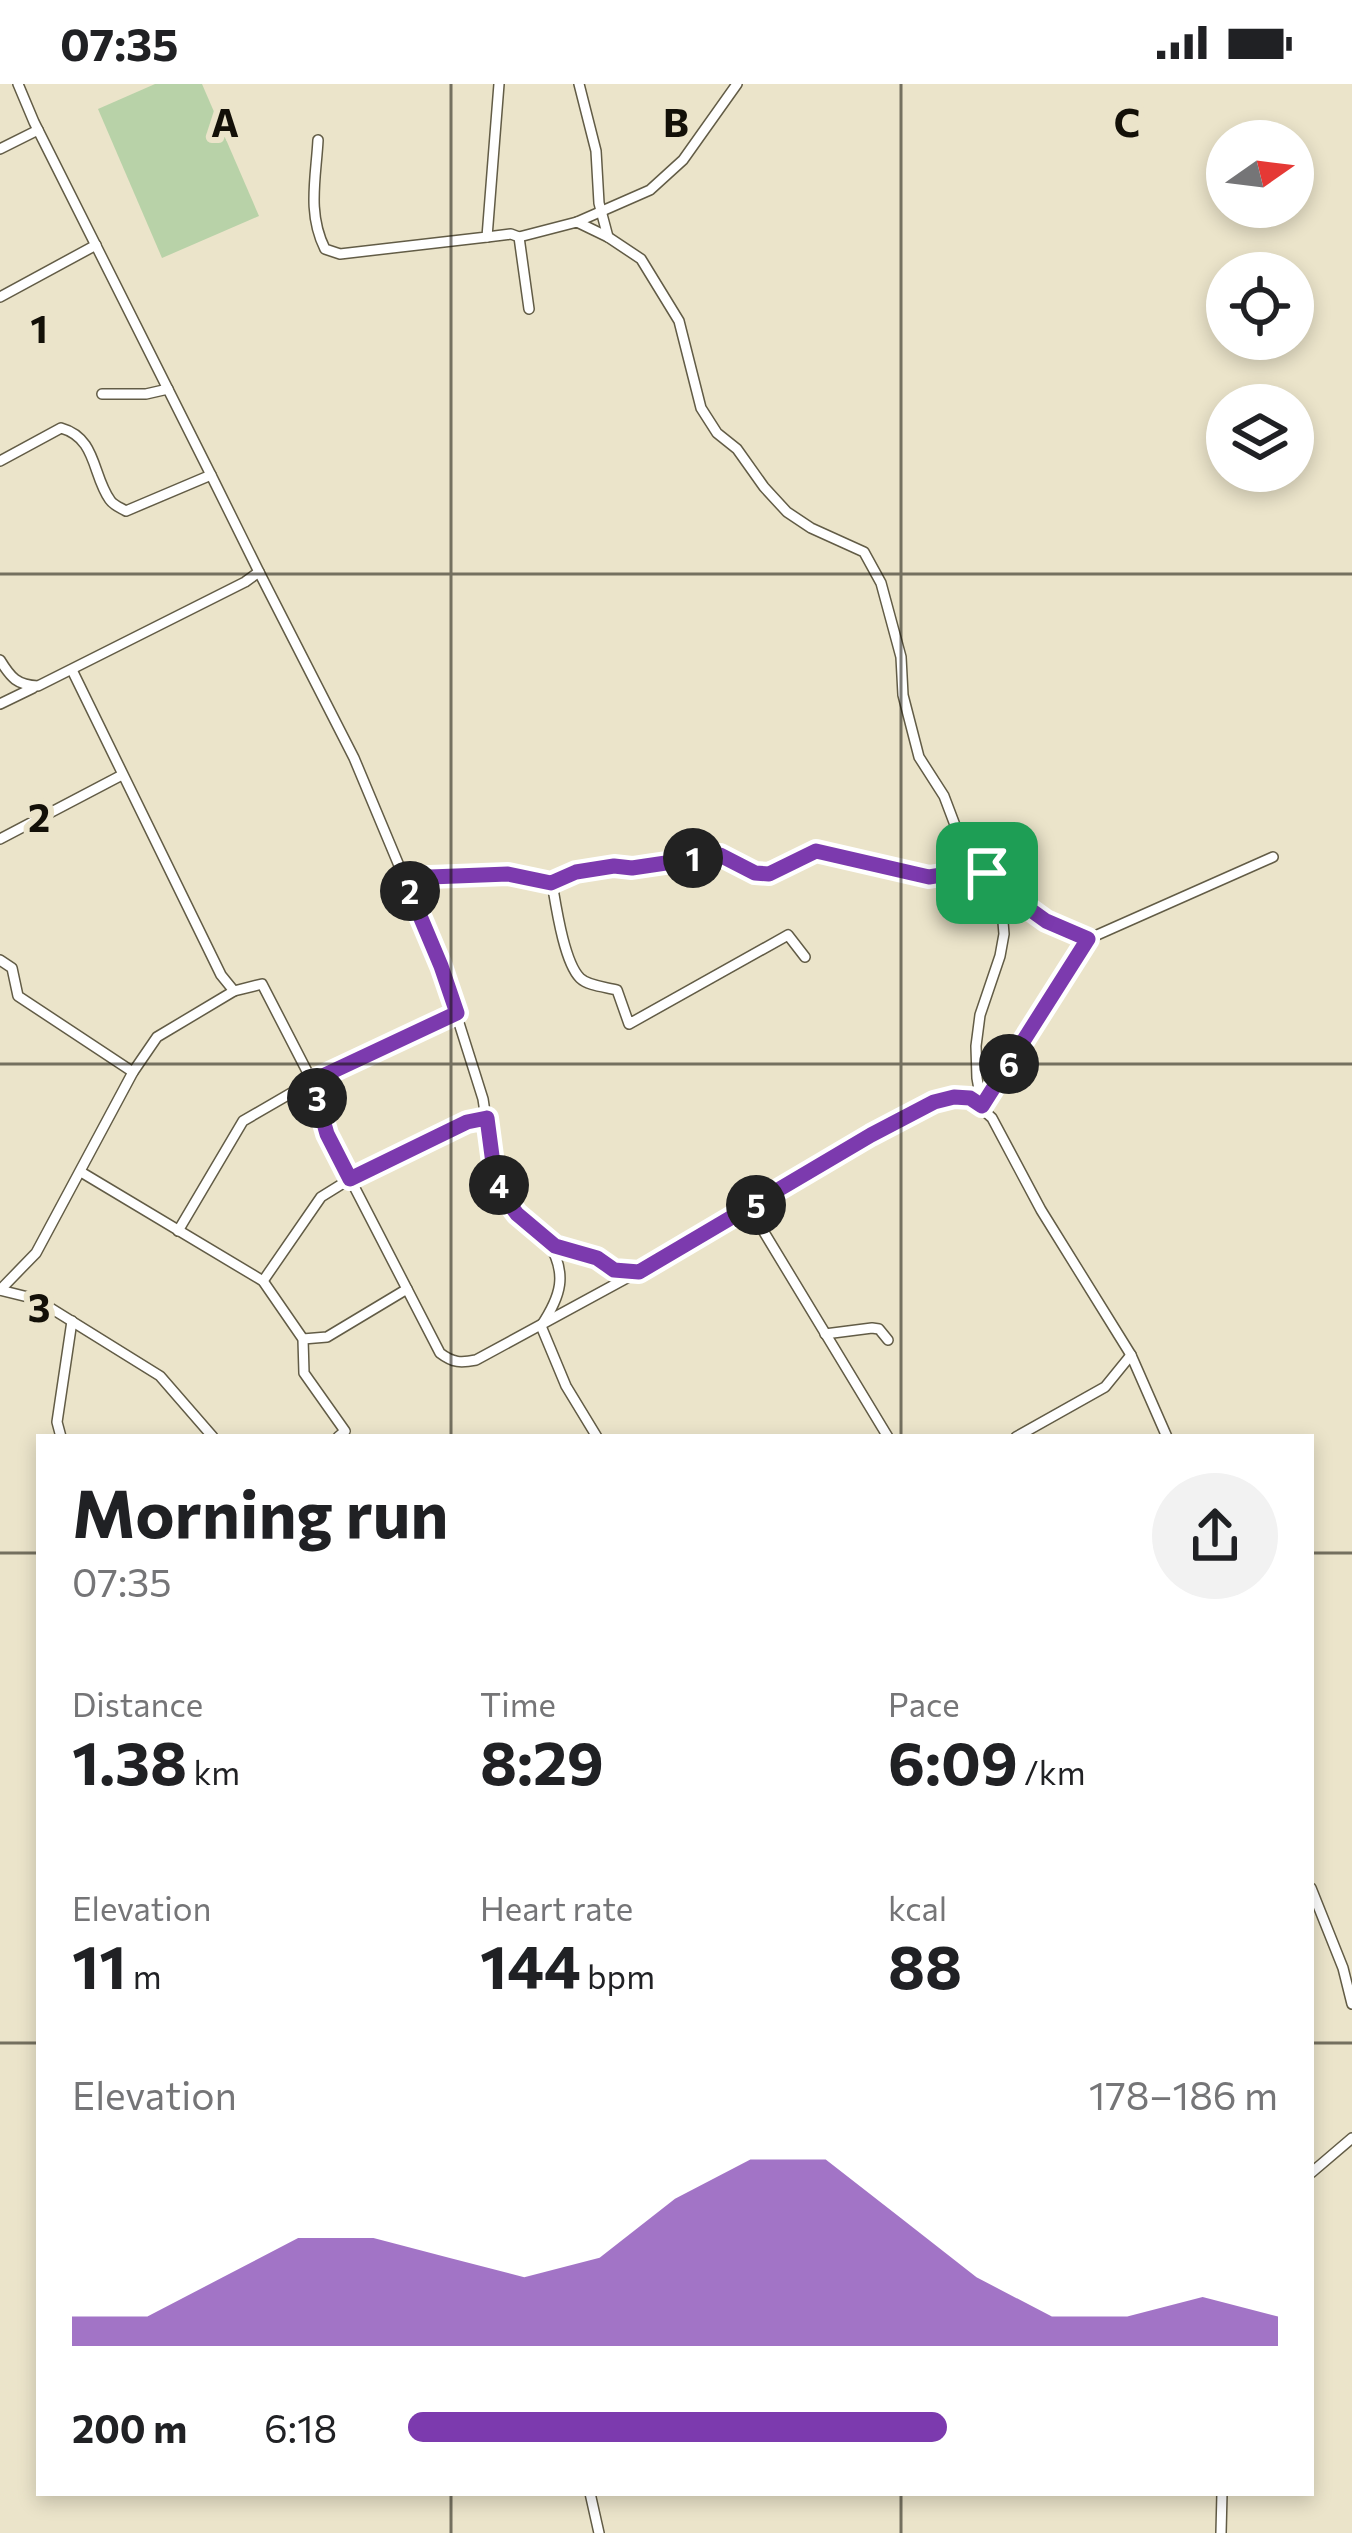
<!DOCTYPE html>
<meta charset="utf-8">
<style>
:root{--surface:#fff;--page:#f2f2f2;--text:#202124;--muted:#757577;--accent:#7c3aae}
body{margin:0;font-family:Commissioner,sans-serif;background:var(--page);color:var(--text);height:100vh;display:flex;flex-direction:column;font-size:45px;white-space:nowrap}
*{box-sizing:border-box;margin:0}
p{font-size:39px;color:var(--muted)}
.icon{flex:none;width:66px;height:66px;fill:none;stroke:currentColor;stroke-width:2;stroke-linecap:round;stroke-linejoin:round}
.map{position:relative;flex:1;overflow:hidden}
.sheet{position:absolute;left:36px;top:1350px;width:1278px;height:1062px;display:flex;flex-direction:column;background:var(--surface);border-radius:0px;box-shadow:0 6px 18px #0003}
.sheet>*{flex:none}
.needle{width:78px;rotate:76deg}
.tools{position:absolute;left:1206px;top:36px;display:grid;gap:24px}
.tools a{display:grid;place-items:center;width:108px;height:108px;border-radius:50%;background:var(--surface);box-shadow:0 6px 18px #0003;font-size:60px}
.pin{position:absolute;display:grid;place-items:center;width:102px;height:102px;color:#fff;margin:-51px;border-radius:24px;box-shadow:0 6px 18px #0006}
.km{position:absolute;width:60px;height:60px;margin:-30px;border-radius:50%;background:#222;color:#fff;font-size:33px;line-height:60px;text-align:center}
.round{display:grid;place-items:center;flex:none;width:126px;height:126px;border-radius:63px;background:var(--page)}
.head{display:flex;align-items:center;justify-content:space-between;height:204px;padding:0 36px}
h1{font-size:66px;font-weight:700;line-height:90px}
.stats{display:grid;grid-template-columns:repeat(3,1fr);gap:18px;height:204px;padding:12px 36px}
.stats div{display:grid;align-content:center}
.stats b{font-size:60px;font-weight:700}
.stats small{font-size:33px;font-weight:400}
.stats p{font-size:33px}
.chart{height:336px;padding:24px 36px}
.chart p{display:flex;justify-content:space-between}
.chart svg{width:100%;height:216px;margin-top:12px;fill:var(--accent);opacity:.7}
ul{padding:0 36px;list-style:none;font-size:39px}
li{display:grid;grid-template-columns:192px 144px 1fr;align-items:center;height:90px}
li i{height:30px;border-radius:15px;background:var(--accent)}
.status{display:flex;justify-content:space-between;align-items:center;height:84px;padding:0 60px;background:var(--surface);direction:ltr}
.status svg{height:33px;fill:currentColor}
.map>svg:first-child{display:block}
.green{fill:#b8d2a8}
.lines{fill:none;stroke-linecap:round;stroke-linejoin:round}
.street-casing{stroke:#625c46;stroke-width:12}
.street{stroke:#fff;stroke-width:9}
.route-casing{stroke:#fff;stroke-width:24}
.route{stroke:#7c3aae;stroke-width:15}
.grid{fill:none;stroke:#131008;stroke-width:3;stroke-opacity:0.55}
.grid-label{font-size:39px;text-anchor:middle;font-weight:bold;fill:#131008;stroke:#ebe4ca;stroke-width:12;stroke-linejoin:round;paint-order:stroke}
</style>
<div class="status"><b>07:35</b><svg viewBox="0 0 49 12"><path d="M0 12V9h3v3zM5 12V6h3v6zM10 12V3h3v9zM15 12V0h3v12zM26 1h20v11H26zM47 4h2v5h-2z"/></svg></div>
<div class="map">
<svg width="1352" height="2449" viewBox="0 0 1352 2449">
<rect width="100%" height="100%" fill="#ebe4ca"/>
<path class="green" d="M 155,0 L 202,0 L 259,132 L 162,174 L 98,25 Z"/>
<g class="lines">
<g class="street-casing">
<g id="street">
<path d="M 579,0 L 596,67 L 599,119 L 608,153"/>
<path d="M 318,56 C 316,94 307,129 325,165 L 340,170 L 487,153 L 499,0"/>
<path d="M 0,65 L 38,46"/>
<path d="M 577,138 L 650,106 L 683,76 L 737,0"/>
<path d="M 487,153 L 511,150 L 519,153 L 529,225"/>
<path d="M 519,153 L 577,138 L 608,153 L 641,175 L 679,237 L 701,324 L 717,349 L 737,365 L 764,403 L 787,428 L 811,444 L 864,468 L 881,499 L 901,573 L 903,611 L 919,673 L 944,712 L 958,749 L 987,789 L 1002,826 L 1004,850 L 1000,872 L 980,931 L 976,962 L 977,994 L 982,1022"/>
<path d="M 0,213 L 96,161"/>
<path d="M 102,310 L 146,310 L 168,305"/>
<path d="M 0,377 L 61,344 C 97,354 92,391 110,416 C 113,421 121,424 126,427 L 211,391 L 34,38 L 18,0"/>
<path d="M 259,488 L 354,674 L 441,882 L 483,1015 L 494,1087 L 502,1110 L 517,1129 L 555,1162 L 597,1175 L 615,1185 L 639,1188 L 796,1098 L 871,1051 L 934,1018 L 954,1013 L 970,1014 L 992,1034 L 1041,1126 L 1131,1271 L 1167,1353"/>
<path d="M 0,576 C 11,594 17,601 38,602 L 245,498 L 259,488 L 211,391"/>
<path d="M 72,586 L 221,891 L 234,907 L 262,900 L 312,997 L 327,1050 L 440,1269 C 453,1279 461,1279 476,1276 L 636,1189"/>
<path d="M 0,620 L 33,604"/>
<path d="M 0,755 L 122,691"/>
<path d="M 404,794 L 508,790 L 552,799 C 556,822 564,878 580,894 C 588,902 606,903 617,906 L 629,940 L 788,851 L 805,873"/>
<path d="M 552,799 L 576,788 L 614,782 L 633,784 L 720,771 L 755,789 L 769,790 L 816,767 L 929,793 L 972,786 L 987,789 L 1046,837 L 1088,855"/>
<path d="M 0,876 L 12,884 L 18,912 L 133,988"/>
<path d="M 982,1022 L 1088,855 L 1273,773"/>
<path d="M 81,1088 L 263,1197 L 303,1255 L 304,1289 L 345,1347 L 338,1353"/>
<path d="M 750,1125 L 888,1353"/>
<path d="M 178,1147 L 243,1037 L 312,997 L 456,929"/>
<path d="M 548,1158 C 568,1190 561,1212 541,1242 L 566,1302 L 597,1353"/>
<path d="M 263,1197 L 321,1113 L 350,1095 L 467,1038 L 487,1034"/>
<path d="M 0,1206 L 36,1169 L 133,988 L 157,953 L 234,907"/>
<path d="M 0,1206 L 36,1215 L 160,1292 L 213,1353"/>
<path d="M 825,1250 L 872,1244 L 879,1245 L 888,1256"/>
<path d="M 303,1255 L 327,1253 L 407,1205"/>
<path d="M 61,1353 L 57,1338 L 72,1237"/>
<path d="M 1016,1353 L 1105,1303 L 1131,1271"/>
<path d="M 1311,1804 L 1343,1884 L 1352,1920"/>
<path d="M 1311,2089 L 1352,2054"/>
<path d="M 590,2409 L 599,2449"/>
<path d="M 1221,2449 L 1222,2409"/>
</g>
</g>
<use href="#street" class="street"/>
</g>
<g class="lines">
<g class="route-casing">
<path id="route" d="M 816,767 L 929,793 L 972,786 L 987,789 L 1005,800 L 1021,819 L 1046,837 L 1088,855 L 982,1022 L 970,1014 L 954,1013 L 934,1018 L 871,1051 L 639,1188 L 614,1186 L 597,1174 L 555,1162 L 517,1130 L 502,1110 L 494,1087 L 487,1034 L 467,1038 L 350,1095 L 327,1050 L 312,997 L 457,929 L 441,882 L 404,794 L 508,790 L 551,799 L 576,788 L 614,782 L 632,784 L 720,771 L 755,789 L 769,790 Z"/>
</g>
<use href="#route" class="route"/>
</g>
<path class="grid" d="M 451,0 L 451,1353M 901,0 L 901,1353M 0,490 L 1352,490M 0,980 L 1352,980M 0,1469 L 39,1469M 1311,1469 L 1352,1469M 0,1959 L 39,1959M 1311,1959 L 1352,1959M 451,2409 L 451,2449M 901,2409 L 901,2449"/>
<g class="grid-label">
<text x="225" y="53">A</text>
<text x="676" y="53">B</text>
<text x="1127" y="53">C</text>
<text x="39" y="259">1</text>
<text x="39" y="748">2</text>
<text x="39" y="1238">3</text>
</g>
</svg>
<div class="tools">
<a><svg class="needle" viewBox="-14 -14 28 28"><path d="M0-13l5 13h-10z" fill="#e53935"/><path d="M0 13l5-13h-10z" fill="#757577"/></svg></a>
<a><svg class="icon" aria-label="locate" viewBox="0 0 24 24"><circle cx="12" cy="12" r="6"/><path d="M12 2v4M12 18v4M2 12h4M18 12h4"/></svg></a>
<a><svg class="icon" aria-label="layers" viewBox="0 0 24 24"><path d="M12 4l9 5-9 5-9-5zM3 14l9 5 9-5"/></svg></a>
</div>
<div class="pin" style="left:987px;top:789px;background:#1e9e55"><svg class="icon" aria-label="arrive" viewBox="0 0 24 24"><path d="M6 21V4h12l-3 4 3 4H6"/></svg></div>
<b class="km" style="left:693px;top:774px">1</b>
<b class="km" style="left:410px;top:807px">2</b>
<b class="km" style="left:317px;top:1014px">3</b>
<b class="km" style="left:499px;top:1101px">4</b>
<b class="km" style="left:756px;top:1121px">5</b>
<b class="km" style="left:1009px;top:980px">6</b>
<section class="sheet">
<div class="head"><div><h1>Morning run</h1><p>07:35</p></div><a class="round"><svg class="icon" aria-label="share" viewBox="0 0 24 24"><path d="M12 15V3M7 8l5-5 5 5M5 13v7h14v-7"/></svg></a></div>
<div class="stats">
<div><p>Distance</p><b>1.38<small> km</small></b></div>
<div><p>Time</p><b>8:29</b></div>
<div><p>Pace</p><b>6:09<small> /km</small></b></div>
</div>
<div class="stats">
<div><p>Elevation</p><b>11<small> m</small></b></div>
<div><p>Heart rate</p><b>144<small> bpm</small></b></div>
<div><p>kcal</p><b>88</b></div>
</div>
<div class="chart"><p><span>Elevation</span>178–186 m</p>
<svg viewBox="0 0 160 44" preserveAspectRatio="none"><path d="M0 44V38L10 38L20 30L30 22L40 22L50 26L60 30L70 26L80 14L90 6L100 6L110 18L120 30L130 38L140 38L150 34L160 38V44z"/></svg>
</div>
<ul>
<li><b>200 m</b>6:18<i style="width:62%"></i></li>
</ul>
</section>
</div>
